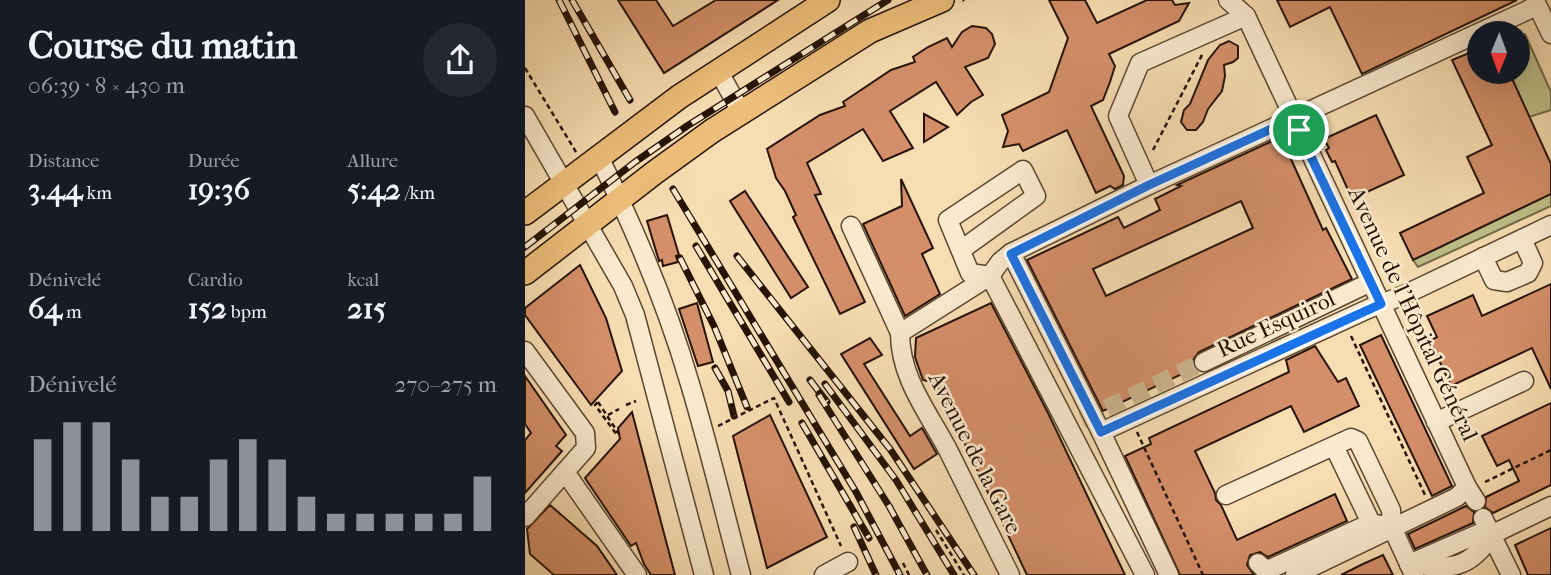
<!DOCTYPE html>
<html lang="fr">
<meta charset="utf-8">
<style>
:root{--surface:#171b24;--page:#242831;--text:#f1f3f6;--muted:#9ea1a6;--accent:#8c9099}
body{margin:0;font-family:"IM FELL French Canon",serif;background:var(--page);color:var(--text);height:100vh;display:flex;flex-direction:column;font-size:26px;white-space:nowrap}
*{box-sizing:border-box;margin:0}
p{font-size:23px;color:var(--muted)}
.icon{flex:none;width:38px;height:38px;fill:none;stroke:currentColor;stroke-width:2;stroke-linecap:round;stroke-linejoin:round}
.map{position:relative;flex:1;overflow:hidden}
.drawer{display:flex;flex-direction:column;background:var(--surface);width:525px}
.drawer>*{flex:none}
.needle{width:46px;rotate:181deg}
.fabs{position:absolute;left:942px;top:21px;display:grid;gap:14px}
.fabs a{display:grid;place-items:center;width:63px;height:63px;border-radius:50%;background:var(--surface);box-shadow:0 7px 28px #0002;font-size:35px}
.pin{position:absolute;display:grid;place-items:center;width:60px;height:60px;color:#fff;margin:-30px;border:4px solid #fff;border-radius:50%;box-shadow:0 2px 7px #0007}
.round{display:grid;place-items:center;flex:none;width:74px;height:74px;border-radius:37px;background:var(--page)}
.headline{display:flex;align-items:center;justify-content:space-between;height:119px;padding:0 28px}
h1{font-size:38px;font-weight:800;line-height:52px}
.stats{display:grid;grid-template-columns:repeat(3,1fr);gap:10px;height:119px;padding:7px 28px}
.stats div{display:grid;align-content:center}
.stats b{font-size:30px;font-weight:800}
.stats small{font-size:19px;font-weight:400}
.stats p{font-size:19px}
.chart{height:196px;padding:14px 28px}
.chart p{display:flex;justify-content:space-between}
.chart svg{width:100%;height:126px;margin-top:7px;stroke:var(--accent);stroke-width:6}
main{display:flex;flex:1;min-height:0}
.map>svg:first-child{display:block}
.grass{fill:#bfc08a;stroke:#726a47;stroke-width:2}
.building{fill:#d48f6a;stroke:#261304;stroke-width:2;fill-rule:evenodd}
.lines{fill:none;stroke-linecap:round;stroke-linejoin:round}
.minor-tunnel{stroke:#cdb58f;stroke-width:18;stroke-dasharray:18 9;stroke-linecap:butt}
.minor-casing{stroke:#5a4630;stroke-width:21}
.major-casing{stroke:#261304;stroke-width:26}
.path{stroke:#261304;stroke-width:2.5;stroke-dasharray:5 3.5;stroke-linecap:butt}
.minor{stroke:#fae9cd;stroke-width:18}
.major{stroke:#ecbe79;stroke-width:23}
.rail-casing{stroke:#261304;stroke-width:7}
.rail{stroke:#fae9cd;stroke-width:4.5;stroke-dasharray:13;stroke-linecap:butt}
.route-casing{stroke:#fff;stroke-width:14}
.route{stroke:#1a73e8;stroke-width:9}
.labels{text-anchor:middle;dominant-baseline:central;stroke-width:5;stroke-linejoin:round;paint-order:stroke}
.street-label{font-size:23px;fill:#261304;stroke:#fae9cd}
</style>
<main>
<section class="drawer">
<div class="headline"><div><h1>Course du matin</h1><p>06:39 · 8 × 430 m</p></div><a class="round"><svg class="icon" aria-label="share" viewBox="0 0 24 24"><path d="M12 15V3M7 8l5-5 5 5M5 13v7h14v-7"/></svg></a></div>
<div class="stats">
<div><p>Distance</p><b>3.44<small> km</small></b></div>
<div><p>Durée</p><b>19:36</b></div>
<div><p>Allure</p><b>5:42<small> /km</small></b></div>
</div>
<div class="stats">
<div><p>Dénivelé</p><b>64<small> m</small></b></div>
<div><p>Cardio</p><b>152<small> bpm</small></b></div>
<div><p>kcal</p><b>215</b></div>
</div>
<div class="chart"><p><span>Dénivelé</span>270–275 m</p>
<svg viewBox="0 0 160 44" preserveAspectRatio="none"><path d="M5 44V12M15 44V6M25 44V6M35 44V19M45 44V32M55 44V32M65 44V19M75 44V12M85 44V19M95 44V32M105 44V38M115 44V38M125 44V38M135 44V38M145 44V38M155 44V25"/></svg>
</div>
</section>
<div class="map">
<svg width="1026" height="575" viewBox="0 0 1026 575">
<rect width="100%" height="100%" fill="#f7ddb2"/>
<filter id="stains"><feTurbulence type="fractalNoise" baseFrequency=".00286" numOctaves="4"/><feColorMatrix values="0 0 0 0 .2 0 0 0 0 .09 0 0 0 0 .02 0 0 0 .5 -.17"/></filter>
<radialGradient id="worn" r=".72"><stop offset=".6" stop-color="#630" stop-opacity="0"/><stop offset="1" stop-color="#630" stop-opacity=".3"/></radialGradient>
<g class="grass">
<path d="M 1000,34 L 1026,92 L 1026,110 L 1004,117 L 984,72 L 992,72 L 992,35 L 994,37 Z"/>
<path d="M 1026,194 L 1026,206 L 893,267 L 888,260 Z"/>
</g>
<g class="building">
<path d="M 93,0 L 131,0 L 148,26 L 191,0 L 253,0 L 139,73 Z"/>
<path d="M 524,0 L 560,0 L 572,23 L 622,0 L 647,0 L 650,5 L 664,3 L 654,21 L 584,54 L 590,66 L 585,82 L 578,100 L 566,106 L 599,176 L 598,185 L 590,189 L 585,186 L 571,193 L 542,130 L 498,151 L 494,144 L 478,147 L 483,131 L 477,115 L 524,92 L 543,38 Z"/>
<path d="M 752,0 L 992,0 L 837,74 L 805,7 L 765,27 Z"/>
<path d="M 447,26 L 461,28 L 467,34 L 470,44 L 463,58 L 440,67 L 458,95 L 446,102 L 432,115 L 411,82 L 365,111 L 388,148 L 358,161 L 338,129 L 282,163 L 296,194 L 290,195 L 340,302 L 315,314 L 268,217 L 271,215 L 260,191 L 251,178 L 242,149 L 295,115 L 320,106 L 318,102 L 366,70 L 390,62 L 388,57 L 403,47 L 422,38 L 427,47 L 437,32 Z"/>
<path d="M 704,41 L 713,46 L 713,58 L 708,62 L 699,65 L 700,76 L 697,91 L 683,109 L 678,122 L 671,130 L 662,130 L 656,122 L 659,110 L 665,104 L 683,60 L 695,45 Z"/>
<path d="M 954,49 L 954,72 L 984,72 L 1026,164 L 1026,194 L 888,260 L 875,233 L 959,193 L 942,157 L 967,145 L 927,60 Z"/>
<path d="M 399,114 L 423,127 L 399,142 Z"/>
<path d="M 851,115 L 879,175 L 827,199 L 810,161 L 807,162 L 801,150 L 804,148 L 799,139 Z"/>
<path d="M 756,137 L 798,230 L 801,228 L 827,279 L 674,352 L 668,360 L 670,368 L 578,411 L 502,260 L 593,217 L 599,228 L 635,210 L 630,199 L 656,186 L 652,185 ZM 716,201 L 728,228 L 581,296 L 568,269 Z"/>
<path d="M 376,179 L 408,248 L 397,254 L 415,294 L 380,316 L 338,224 L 377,206 Z"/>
<path d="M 220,191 L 283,287 L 266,298 L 205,201 Z"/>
<path d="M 142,215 L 154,255 L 151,256 L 153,262 L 138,266 L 137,260 L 134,261 L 122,221 Z"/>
<path d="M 55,265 L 81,318 L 97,371 L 66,405 L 0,315 L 0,308 Z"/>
<path d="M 1026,284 L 1026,389 L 1007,348 L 926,386 L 905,341 L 912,337 L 902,316 L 948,295 L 957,316 Z"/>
<path d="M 172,303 L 188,362 L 173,366 L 154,309 Z"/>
<path d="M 466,303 L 523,413 L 600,575 L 502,575 L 411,383 L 398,380 L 390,357 L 391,338 Z"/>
<path d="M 856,335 L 927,486 L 907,496 L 835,345 Z"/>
<path d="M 345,338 L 357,355 L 339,364 L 385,436 L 397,428 L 412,454 L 389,469 L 316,354 Z"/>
<path d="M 790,346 L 813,382 L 821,378 L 834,406 L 779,432 L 766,406 L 670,451 L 690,493 L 691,500 L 696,505 L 712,540 L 810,494 L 822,521 L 743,557 L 735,552 L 725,555 L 722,565 L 729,575 L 655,575 L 600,456 L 626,444 L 624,438 L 764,372 L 761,360 Z"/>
<path d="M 0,376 L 41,435 L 31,446 L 37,451 L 0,493 L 0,440 L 6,433 L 0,424 Z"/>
<path d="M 1026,403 L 1026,485 L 968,513 L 960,507 L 961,497 L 994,481 L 984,460 L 972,466 L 957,436 Z"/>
<path d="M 107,412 L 113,435 L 150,575 L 126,575 L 119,564 L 111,543 L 106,546 L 60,478 L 95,439 L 93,428 Z"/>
<path d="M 245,415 L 302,537 L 242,568 L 208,436 Z"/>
<path d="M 25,505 L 72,546 L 92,575 L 29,575 L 5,554 L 2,529 Z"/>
<path d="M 941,506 L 949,512 L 948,523 L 890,549 L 883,534 Z"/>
<path d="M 1026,528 L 1026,575 L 1003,575 L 990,545 Z"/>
<path d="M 858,555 L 868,575 L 816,575 L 838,564 Z"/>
</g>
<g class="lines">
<path class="minor-tunnel" d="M 557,420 L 679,362"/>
<g class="minor-casing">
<g id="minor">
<path d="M 703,0 L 721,16 L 942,487 L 951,501"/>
<path d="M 193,70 L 216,112"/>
<path d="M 0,116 L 98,286 L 110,315 L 179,575"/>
<path d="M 73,155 C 110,229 142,305 165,384 C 184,447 199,511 216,575"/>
<path d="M 624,185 L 593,116 L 615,63 L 721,16"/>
<path d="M 326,226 L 375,333"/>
<path d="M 436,250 L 511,196 L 498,170 L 423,220 L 445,273 L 465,276"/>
<path d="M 486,253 L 576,432 L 843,309 L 879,295 L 1026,225"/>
<path d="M 958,257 L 969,280 L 982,282 L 1003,273 L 1008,263 L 997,239"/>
<path d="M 465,276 L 620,575"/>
<path d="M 0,351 L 60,433 L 61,448 L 0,517"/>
<path d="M 679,362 L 846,282"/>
<path d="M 911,422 L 999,381"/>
<path d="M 576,432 L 644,575"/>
<path d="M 40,472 L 112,575"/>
<path d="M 701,495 L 826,438 L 833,441 L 866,510 L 867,527 L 846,523 L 809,446"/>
<path d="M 958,518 L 986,575"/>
<path d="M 867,527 L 889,575"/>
<path d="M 733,563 L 738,568 L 745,569 L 846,523"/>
<path d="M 884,564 L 955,533 L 968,534 L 1026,506"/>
<path d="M 884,564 C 927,569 942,571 968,534"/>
<path d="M 299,575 L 323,562"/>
<path d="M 485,575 C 464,533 444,492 423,450 C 403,412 375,378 375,333 L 465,276 L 475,262 L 486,253 L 624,185 L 1001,11 L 1012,5 L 1026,34"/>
<path d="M 770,575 L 932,497 L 942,487"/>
</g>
</g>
<g class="major-casing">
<g id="major">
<path d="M 0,213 L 154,97 L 303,0"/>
<path d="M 0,273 L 129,173 L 187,131 L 345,31 L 417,0"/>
</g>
</g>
<g class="path">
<path d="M 438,0 L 439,1"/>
<path d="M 0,68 L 51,152"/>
<path d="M 628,150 L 678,53"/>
<path d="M 826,336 L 900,495"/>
<path d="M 73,402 L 94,434 L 92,435 L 70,405 Z"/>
<path d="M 101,405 L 111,401"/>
<path d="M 83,415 L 94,409"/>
<path d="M 193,426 L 249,398 L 316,546"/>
<path d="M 612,432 L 678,575"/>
<path d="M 960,482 L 1026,450"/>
<path d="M 411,530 L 439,575"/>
<path d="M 378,563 L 384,575"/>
</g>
<use href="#minor" class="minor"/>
<use href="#major" class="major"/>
<g class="rail-casing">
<g id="rail">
<path d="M 34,0 L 90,112"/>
<path d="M 47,0 L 105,100"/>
<path d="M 148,189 L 331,492 L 375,575"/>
<path d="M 171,246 L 264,402"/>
<path d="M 0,247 L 110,162 L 162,126 L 363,0"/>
<path d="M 212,256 L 365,449 L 449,575"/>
<path d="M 155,258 L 189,326 L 222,407"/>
<path d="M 190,368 L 203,391 L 209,416"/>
<path d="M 285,380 L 302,402"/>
<path d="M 300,384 L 371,480 L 429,575"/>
<path d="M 294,395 L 364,506 L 402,575"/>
<path d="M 277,423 L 344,538"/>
<path d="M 329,527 L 351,575"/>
</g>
</g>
<use href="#rail" class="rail"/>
</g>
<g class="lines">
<g class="route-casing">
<path id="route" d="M 768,119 L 856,304 L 576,432 L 486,254 L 624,185 Z"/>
</g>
<use href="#route" class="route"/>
</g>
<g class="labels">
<g class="street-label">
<text transform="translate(888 314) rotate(65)">Avenue de l'Hôpital Général</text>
<text transform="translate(751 324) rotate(-25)">Rue Esquirol</text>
<text transform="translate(450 453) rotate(63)">Avenue de la Gare</text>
</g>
</g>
<rect width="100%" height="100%" filter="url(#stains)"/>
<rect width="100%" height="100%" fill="url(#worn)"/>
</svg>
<div class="fabs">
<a><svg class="needle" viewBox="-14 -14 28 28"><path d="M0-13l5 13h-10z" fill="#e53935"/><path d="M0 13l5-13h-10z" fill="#9ea1a6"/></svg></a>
</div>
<div class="pin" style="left:774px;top:130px;background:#1e9e55"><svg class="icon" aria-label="arrive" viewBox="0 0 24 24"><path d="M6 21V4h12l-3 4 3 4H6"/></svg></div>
</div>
</main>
